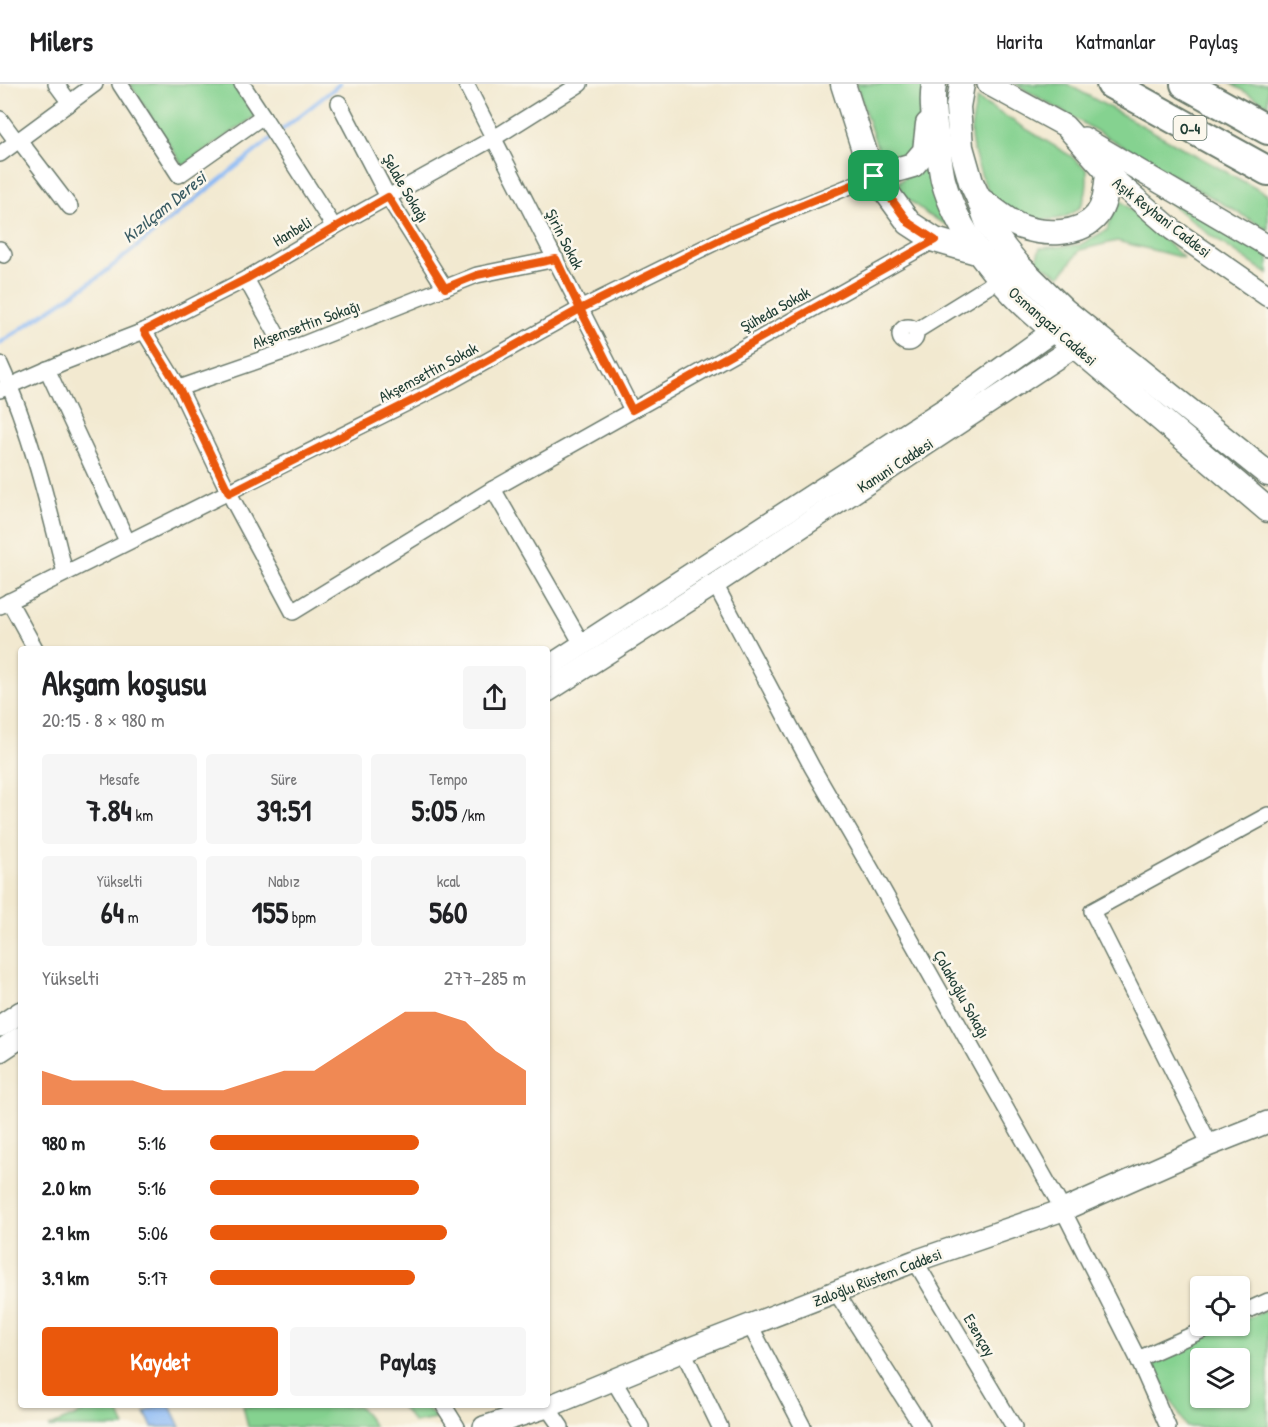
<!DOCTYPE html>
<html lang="tr">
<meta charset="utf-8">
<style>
:root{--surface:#fff;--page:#f6f6f6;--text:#202124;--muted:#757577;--line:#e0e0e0;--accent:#ea580c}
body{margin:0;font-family:"Patrick Hand",sans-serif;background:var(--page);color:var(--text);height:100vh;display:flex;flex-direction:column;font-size:22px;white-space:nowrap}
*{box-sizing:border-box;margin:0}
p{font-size:20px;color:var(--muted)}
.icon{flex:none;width:33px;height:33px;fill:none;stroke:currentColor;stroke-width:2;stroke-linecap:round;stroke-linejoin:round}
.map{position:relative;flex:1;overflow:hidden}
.side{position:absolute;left:18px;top:562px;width:532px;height:762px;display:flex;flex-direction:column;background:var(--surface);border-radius:6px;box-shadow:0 2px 4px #0004}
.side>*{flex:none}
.tools{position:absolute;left:1190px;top:1192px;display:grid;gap:12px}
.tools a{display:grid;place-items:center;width:60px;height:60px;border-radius:6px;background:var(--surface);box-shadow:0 2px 4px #0004;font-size:30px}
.pin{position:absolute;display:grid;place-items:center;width:51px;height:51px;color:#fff;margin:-26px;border-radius:12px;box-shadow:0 3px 9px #0006}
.round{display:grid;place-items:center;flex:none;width:63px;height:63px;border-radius:6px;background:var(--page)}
.headline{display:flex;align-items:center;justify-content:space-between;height:102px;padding:0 24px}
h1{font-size:33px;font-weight:700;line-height:45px}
.stats{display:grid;grid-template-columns:repeat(3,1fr);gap:9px;height:102px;padding:6px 24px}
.stats div{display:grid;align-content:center;border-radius:6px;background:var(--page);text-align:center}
.stats b{font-size:30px;font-weight:700}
.stats small{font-size:16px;font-weight:400}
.stats p{font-size:16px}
.chart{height:168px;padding:12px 24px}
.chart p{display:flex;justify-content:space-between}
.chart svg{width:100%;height:108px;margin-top:6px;fill:var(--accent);opacity:.7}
.action{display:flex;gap:12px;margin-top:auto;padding:12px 24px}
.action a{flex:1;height:69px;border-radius:6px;background:var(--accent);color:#fff;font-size:24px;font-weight:700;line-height:69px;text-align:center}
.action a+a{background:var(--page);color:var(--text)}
ul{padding:0 24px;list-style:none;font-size:20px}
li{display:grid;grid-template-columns:96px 72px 1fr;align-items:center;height:45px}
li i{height:15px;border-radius:8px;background:var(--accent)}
header{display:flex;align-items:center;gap:36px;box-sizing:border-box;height:84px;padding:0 30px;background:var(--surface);border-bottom:2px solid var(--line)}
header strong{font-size:28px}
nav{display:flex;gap:33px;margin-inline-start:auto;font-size:21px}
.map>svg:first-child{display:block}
.green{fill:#85d290;stroke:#528862;stroke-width:1.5;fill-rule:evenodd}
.water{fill:#8ab9f5;stroke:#547b94;stroke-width:1.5}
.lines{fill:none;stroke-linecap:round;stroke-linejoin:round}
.stream{stroke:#8ab9f5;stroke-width:4}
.street-casing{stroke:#69796b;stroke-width:18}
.secondary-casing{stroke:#69796b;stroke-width:24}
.primary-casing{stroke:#69796b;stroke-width:27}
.highway-casing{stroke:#69796b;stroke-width:32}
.street{stroke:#fff;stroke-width:15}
.secondary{stroke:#fff;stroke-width:21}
.primary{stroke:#fff;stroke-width:24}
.highway{stroke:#fff;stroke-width:28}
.route-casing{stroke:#fff;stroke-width:12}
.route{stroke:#ea580c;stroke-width:8}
.labels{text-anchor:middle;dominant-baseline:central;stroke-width:5;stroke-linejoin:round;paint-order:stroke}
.shield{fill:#fbf7ec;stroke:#61756b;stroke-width:1.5}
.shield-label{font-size:15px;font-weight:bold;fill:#1f3d34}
.street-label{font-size:16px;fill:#1f3d34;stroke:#fbf7ec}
.water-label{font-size:18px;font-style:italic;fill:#3a5c64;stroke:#fbf7ec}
</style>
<header>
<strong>Milers</strong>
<nav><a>Harita</a><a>Katmanlar</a><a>Paylaş</a></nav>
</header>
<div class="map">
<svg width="1268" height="1343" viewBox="0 0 1268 1343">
<rect width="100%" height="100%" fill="#fbf7ec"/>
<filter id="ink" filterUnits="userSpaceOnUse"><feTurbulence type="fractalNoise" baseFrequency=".0167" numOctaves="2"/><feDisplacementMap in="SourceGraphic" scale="12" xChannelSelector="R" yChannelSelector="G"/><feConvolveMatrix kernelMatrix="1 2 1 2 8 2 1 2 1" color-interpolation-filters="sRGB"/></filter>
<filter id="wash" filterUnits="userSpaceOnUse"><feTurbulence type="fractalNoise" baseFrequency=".008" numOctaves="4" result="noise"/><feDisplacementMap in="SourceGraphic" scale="24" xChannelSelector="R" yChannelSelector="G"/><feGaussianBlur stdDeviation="1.35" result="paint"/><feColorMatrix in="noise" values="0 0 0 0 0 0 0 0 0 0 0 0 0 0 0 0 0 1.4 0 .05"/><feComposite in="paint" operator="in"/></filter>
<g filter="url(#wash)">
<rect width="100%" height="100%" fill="#f2e9d0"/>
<g class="green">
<path d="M 130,0 L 237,0 L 257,31 L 183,82 Z"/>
<path d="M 856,0 L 924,0 L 925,55 L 911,75 L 883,81 Z"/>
<path d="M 1015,0 L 1067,0 L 1268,111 L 1268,146 Z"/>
<path d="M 1231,0 L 1268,0 L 1268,21 Z"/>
<path d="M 977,15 L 1071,72 L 1087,86 C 1087,98 1088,115 1078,125 C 1058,144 1012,136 994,116 C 984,104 970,62 971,47 C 972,37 975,26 977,15 Z"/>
<path d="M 929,78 L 951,143 L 928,131 L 892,102 Z"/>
<path d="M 1151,104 L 1268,171 L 1268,190 L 1211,152 Z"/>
<path d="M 1119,115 L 1184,174 L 1117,157 L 1080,166 L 1060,192 L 1036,177 L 1040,164 L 1080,161 L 1107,146 Z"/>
<path d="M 1268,1225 L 1268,1343 L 1186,1343 L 1150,1276 L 1229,1242 L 1239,1242 L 1239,1238 ZM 1200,1275 L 1239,1275 L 1239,1314 L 1200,1314 Z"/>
<path d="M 98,1322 L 116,1322 L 125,1343 L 48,1343 Z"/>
<path d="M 243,1322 L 359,1322 L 375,1343 L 248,1343 Z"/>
<path d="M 401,1322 L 426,1322 L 436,1335 L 414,1339 Z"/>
</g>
<path class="water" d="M 158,1322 L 170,1322 L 180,1343 L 152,1343 L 145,1328 Z"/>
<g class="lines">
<g class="stream">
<path d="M 278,49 L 340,0"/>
<path d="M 0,259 L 100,192 L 272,54"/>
</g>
</g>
</g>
<g filter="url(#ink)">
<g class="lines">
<g class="street-casing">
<g id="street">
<path d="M 56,0 L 70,19"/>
<path d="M 120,0 L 179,91 L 263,32 L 242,0"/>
<path d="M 466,0 L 632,326"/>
<path d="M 339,19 L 388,113 L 445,204"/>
<path d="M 263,32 L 334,143"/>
<path d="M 0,35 L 17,58"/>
<path d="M 19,56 L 70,123"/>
<path d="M 0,70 L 95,0"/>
<path d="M 0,165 L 4,171"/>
<path d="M 556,175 L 477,191 L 286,267 L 179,304 L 229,409 L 293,528 L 493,405 L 935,156"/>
<path d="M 246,195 L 286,267"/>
<circle cx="908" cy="251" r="8"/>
<path d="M 144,247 L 179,304"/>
<path d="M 916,247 L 1000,195"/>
<path d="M 0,280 C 30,346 48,419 65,489"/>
<path d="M 47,285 L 127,457"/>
<path d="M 0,306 L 64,278 L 144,247 L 246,195 L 334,143 L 494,54 L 580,0"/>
<path d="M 493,405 L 582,560"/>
<path d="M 715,500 L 812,683 L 871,785 L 1063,1126 L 1138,1275 L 1168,1343"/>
<path d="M 9,517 L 36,566"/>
<path d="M 0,522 L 453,296 L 580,225 L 732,150 L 875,92"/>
<path d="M 1210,1061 L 1092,827 L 1268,731"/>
<path d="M 915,1177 L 1014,1343"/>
<path d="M 836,1208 L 922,1343"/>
<path d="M 1239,1230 L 1268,1217"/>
<path d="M 750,1241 L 803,1343"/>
<path d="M 683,1267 L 720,1343"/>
<path d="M 1138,1275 L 1212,1242"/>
<path d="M 614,1297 L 641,1343"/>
<path d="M 444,1322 L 457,1343"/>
<path d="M 547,1323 L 561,1343"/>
</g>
</g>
<g class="secondary-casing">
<g id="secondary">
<path d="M 988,0 L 1065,42 L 1108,90 L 1173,146 L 1268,212"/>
<path d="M 1084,54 L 1268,162"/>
<path d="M 548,583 L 946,324 L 1053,247"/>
<path d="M 548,607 L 715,500 L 1075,262"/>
<path d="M 0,942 L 21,928"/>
<path d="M 0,967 L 21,953"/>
<path d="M 484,1343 L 547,1323 L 683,1267 L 915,1177 L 1063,1126 L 1210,1061 L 1268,1038"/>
</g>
</g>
<g class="primary-casing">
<g id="primary">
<path d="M 843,0 L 865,69 L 875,92 L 909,139 L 935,156 L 980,169"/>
<path d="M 934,0 C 931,17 934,37 937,55 C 939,68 940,82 943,96 C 961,162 1020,224 1075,262 L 1268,426"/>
<path d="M 962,0 L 958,23 L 961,63 L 971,98 L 979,115 L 988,140 L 1005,165 L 1019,182 L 1064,226 L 1268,390"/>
<path d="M 875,92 L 913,81 L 925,67 L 928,40"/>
<path d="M 979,115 C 992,123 1009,139 1022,143 C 1045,151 1080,152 1097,131 C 1106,119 1106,104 1108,90"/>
</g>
</g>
<g class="highway-casing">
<g id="highway">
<path d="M 1111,0 L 1268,87"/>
<path d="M 1185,0 L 1268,46"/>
</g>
</g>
<use href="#street" class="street"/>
<use href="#secondary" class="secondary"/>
<use href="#primary" class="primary"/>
<use href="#highway" class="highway"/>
</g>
</g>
<g class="lines" filter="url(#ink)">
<g class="route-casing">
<path id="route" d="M 874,92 L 732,150 L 580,225 L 556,175 L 477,191 L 445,204 L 388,113 L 246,195 L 144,247 L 179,304 L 229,409 L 453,296 L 580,225 L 632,326 L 935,156 L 909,139 L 874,92"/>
</g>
<use href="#route" class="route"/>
</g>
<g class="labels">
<rect class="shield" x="1173.5" y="32" width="33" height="24" rx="4.5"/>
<g class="shield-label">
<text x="1190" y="44">O-4</text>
</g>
<g class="street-label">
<text transform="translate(406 104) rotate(60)">Şelale Sokağı</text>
<text transform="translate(1162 133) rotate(38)">Aşık Reyhani Caddesi</text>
<text transform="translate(292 147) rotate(-31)">Hanbeli</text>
<text transform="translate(565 155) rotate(63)">Şirin Sokak</text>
<text transform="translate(775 225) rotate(-29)">Şüheda Sokak</text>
<text transform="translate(306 240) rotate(-20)">Akşemsettin Sokağı</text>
<text transform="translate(1053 242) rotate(41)">Osmangazi Caddesi</text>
<text transform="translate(428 288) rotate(-28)">Akşemsettin Sokak</text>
<text transform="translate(895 381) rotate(-33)">Kanuni Caddesi</text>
<text transform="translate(962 910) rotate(61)">Çolakoğlu Sokağı</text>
<text transform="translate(877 1193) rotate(-21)">Zaloğlu Rüstem Caddesi</text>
<text transform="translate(980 1251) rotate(59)">Esençay</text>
</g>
<g class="water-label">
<text transform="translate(164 123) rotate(-39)">Kızılçam Deresi</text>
</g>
</g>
</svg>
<div class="tools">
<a><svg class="icon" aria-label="locate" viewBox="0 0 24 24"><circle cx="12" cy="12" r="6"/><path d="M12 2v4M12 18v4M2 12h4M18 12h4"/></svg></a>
<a><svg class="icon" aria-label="layers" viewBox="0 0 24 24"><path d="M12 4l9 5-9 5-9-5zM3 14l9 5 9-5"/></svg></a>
</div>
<div class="pin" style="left:874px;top:92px;background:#1e9e55"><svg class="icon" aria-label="arrive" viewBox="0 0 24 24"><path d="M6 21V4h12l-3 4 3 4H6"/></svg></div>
<section class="side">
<div class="headline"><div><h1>Akşam koşusu</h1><p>20:15 · 8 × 980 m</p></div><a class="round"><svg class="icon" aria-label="share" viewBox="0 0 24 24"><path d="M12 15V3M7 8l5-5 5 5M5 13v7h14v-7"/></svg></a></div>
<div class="stats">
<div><p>Mesafe</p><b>7.84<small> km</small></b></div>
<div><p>Süre</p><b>39:51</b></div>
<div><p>Tempo</p><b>5:05<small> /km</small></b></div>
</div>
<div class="stats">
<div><p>Yükselti</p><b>64<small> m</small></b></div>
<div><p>Nabız</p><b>155<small> bpm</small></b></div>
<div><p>kcal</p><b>560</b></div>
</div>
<div class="chart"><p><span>Yükselti</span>277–285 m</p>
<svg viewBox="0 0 160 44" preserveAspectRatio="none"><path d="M0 44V30L10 34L20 34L30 34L40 38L50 38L60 38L70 34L80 30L90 30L100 22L110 14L120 6L130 6L140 10L150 22L160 30V44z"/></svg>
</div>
<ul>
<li><b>980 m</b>5:16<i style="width:66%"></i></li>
<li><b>2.0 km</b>5:16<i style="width:66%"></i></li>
<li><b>2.9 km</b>5:06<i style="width:75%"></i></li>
<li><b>3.9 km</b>5:17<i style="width:65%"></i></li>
</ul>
<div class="action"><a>Kaydet</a><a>Paylaş</a></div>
</section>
</div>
